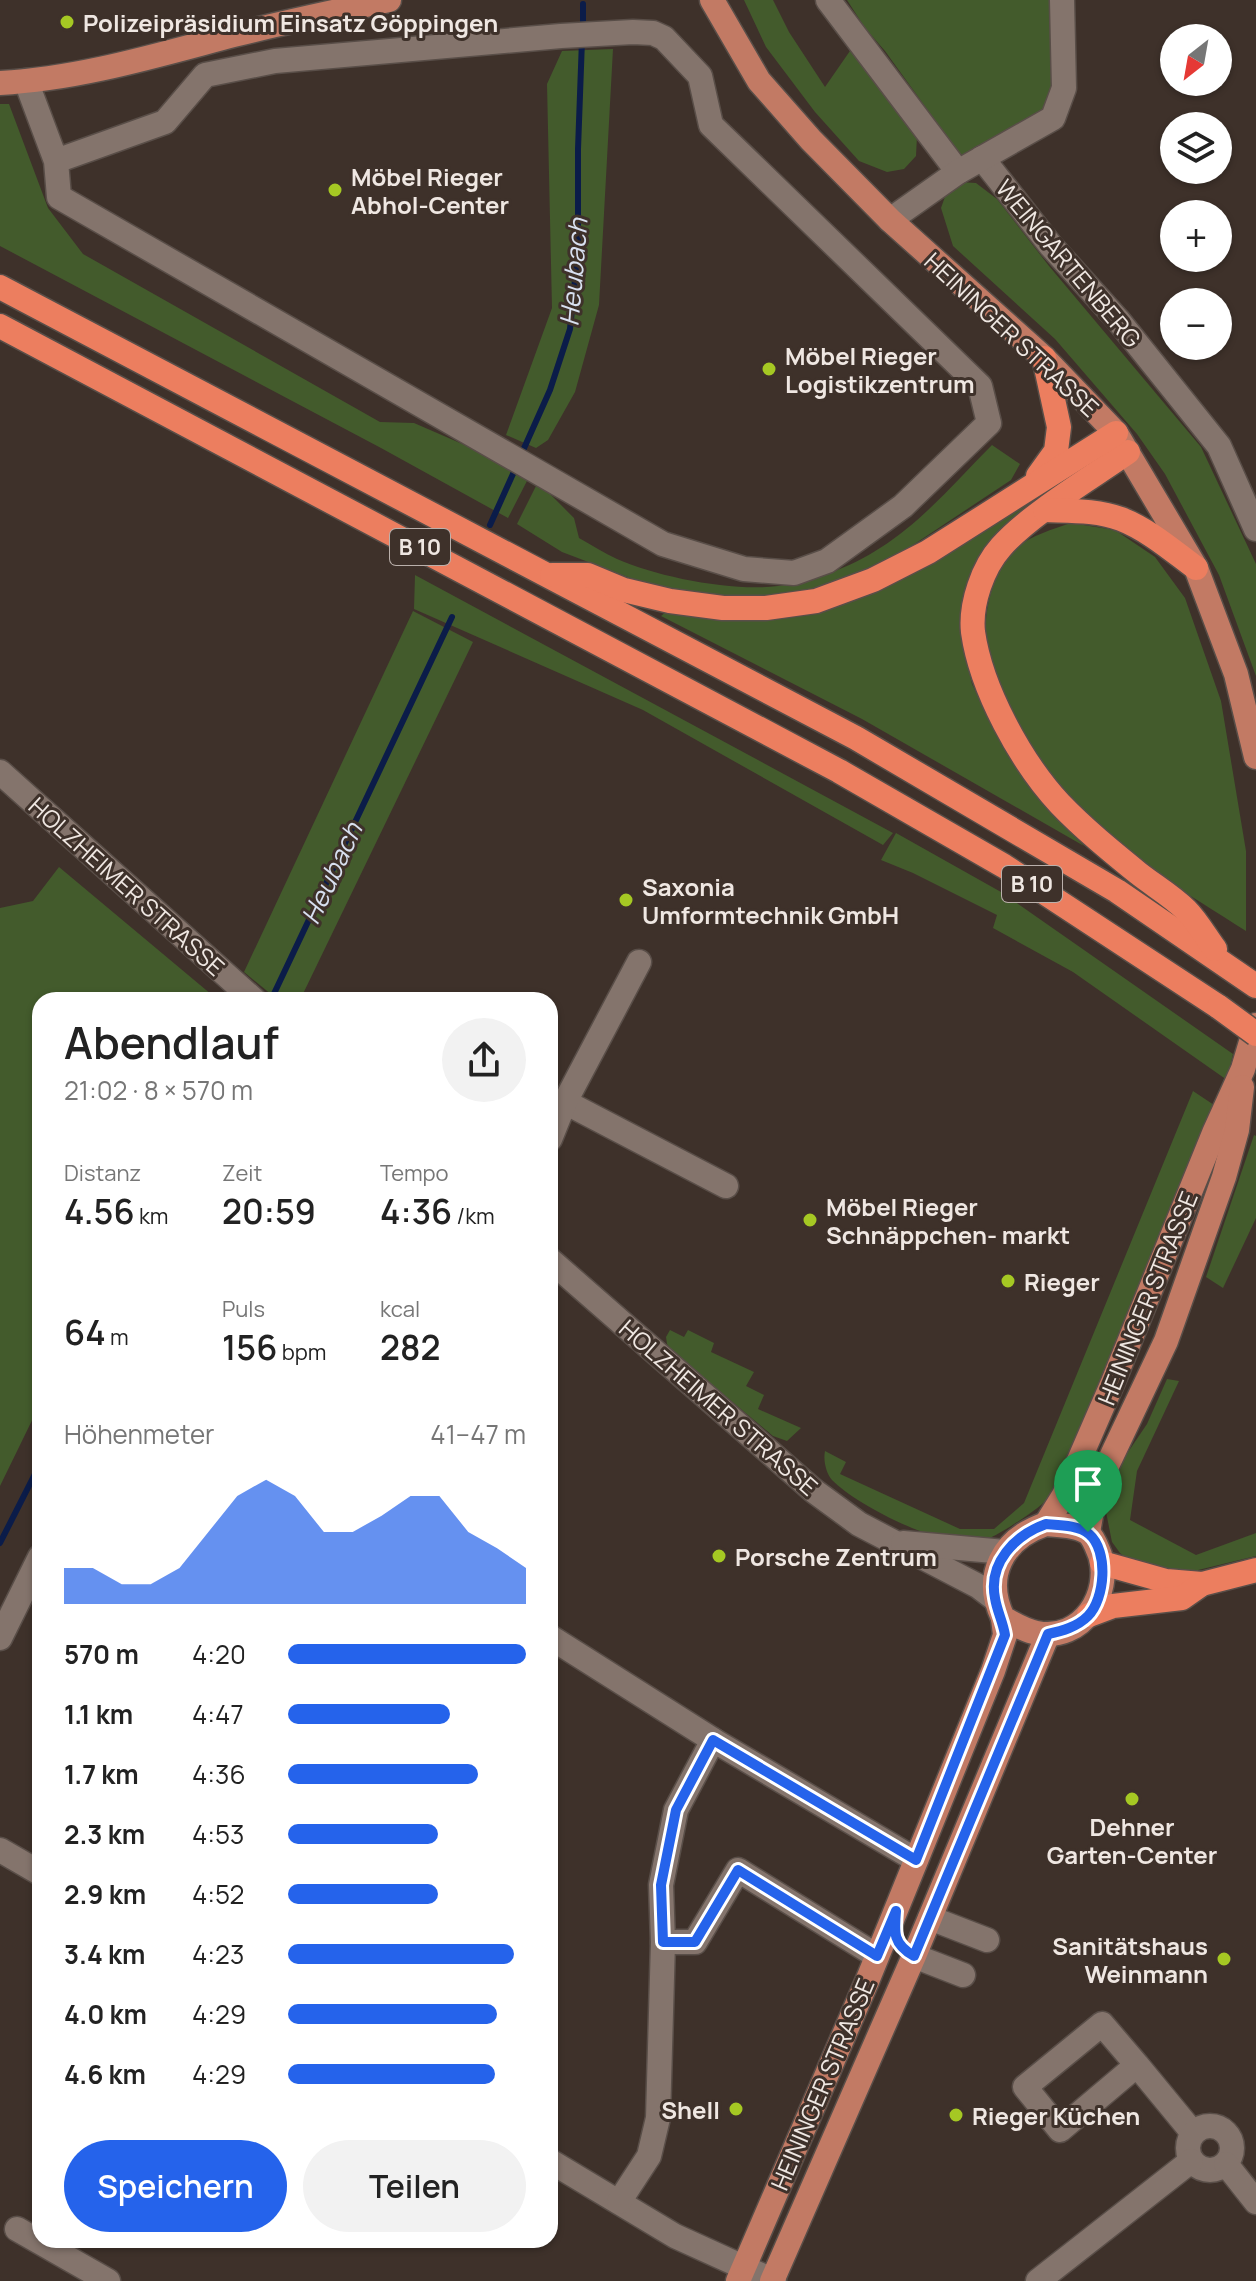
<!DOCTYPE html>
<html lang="de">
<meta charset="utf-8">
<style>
:root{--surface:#fff;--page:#f2f2f2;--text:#222;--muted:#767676;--accent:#2563eb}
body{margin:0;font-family:Manrope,sans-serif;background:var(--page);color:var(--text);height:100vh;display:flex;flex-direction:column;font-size:30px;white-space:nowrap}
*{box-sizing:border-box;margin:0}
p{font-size:26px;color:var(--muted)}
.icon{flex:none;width:44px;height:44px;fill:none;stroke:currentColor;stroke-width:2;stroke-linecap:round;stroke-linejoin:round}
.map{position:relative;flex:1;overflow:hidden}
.sheet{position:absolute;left:32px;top:992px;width:526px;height:1256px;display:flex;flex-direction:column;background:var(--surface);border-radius:24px;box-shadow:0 2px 6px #0004}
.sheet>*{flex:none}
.needle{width:52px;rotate:211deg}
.controls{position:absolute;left:1160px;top:24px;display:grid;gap:16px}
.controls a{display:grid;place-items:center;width:72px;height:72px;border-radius:50%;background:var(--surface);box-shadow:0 2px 6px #0004;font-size:40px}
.pin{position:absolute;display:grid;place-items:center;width:68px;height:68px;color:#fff;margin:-82px -34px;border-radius:50% 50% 50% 0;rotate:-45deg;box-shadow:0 0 8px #0007}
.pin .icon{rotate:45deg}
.round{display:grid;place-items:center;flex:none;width:84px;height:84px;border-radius:42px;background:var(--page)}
.overview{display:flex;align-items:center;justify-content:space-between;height:136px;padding:0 32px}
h1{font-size:44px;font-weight:600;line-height:60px}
.stats{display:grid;grid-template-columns:repeat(3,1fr);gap:12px;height:136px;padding:8px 32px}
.stats div{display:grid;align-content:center}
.stats b{font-size:34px;font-weight:600}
.stats small{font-size:22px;font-weight:400}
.stats p{font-size:22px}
.chart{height:224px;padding:16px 32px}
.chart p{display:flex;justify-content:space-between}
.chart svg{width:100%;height:144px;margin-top:8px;fill:var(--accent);opacity:.7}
.cta{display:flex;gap:16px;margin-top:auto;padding:16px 32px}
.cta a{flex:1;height:92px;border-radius:48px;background:var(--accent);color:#fff;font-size:32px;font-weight:600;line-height:92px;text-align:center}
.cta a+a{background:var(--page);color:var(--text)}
ul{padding:0 32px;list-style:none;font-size:26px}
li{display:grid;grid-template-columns:128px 96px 1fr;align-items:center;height:60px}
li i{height:20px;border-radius:10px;background:var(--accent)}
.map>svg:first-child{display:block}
.green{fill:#435b2c}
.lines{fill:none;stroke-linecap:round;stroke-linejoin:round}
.stream{stroke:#0b1c49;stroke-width:6}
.minor-casing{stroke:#594e48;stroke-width:27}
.major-casing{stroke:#594e48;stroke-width:27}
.highway-casing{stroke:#594e48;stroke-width:27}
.minor{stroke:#84746c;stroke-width:24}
.major{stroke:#c27a64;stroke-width:24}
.highway{stroke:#ec7e5f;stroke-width:24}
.highway-bridge-casing{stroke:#594e48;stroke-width:27;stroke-linecap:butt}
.highway-bridge{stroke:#ec7e5f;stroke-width:24}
.route-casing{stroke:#fff;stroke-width:16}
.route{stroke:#2563eb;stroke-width:10}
.poi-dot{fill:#a5c823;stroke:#3e312a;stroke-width:3}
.labels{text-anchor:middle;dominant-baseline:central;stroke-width:6;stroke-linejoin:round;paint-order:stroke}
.shield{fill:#3e312a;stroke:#bab0ab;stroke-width:2}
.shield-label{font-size:22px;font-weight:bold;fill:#efe7e2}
.poi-label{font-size:24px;font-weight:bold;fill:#efe7e2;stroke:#3e312a;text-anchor:start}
.street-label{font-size:24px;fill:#efe7e2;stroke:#3e312a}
.water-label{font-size:26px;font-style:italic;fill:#d8e0f0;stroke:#3e312a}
</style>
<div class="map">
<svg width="1256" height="2281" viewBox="0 0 1256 2281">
<rect width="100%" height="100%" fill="#3e312a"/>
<g class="green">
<path d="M 744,0 L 773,0 L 789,32 L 825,87 L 852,48 L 917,136 L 916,156 L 904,169 L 887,172 L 859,161 L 815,112 L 766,47 Z"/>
<path d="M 847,0 L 1052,0 L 1057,71 L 1047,111 L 963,159 L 885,51 L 865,28 Z"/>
<path d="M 613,49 L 599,305 L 575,392 L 548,440 L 536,448 L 506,435 L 552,308 L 547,84 L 562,51 Z"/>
<path d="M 0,104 L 9,104 L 48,208 L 83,254 L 380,422 L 414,423 L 497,459 L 529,477 L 508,518 L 381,448 L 0,246 Z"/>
<path d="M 958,182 L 976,183 L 997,199 L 1049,266 L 1201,447 L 1256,564 L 1256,676 L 1219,575 L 1165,474 L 1137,434 L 1055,339 L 953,246 L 941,208 L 947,191 Z"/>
<path d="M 992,445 L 1020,464 L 1011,480 L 907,549 L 842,582 L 794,595 L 747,601 L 683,595 L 633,579 L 562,552 L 517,524 L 538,482 L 574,518 L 579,538 C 592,545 604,553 617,559 C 657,577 734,592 778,586 C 812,582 851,567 880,548 C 923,521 957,480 992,445 Z"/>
<path d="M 1091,461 L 1003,534 L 965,607 L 963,645 L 972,684 L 996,733 L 1042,803 L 1084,846 L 862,719 L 661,616 L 667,611 L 775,617 L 834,608 L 893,583 Z"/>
<path d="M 1071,523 L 1115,530 L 1155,557 L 1185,598 L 1221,701 L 1246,851 L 1246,931 C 1187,893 1123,857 1074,805 C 1046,775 994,691 987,651 C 982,619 990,579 1011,553 C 1025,537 1051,530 1071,523 Z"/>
<path d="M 415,575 L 893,833 L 883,845 L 643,710 L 414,609 Z"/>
<path d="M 413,611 L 473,642 L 300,1000 L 278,1000 L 244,972 Z"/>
<path d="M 896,833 L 1001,892 L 1233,1054 L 1227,1080 L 1073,972 L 993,928 L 997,915 L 913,873 L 881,860 Z"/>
<path d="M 59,867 L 218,1000 L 40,1000 L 40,1404 L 0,1486 L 0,908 L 33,901 Z"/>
<path d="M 1193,1091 L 1217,1107 L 1069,1457 C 1063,1470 1057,1485 1050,1496 C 1042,1508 997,1536 983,1541 C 948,1552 857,1506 832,1480 C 826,1473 823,1460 825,1451 L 846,1462 L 840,1474 L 960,1529 L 994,1529 L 1024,1503 Z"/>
<path d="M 1254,1135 L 1256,1136 L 1256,1218 L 1223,1288 L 1206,1277 Z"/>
<path d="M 670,1330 L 684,1337 L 688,1330 L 714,1343 L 711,1352 L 754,1372 L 746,1386 L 764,1395 L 758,1409 L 801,1428 L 787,1441 L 773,1436 L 673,1352 L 667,1344 L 666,1337 Z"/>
<path d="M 1167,1379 L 1179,1381 L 1137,1471 L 1130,1520 L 1196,1555 L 1256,1533 L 1256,1556 L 1190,1572 L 1135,1565 L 1120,1553 L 1112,1542 L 1105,1507 L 1109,1492 L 1126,1455 L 1147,1424 Z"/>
</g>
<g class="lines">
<g class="stream">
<path d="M 583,28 L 583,4"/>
<path d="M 521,455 L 550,390 L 570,329 L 578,249 L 578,149 L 582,40"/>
<path d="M 490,525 L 517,465"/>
<path d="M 271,1000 L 452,617"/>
<path d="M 0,1543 L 40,1464"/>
</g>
<g class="minor-casing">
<g id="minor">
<path d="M 828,0 L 958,172"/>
<path d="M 26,81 L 56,161 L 59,197 L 663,544 L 744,569 L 794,573 L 827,561 L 903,506 L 989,423 L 980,386 L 711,125 L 700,76 L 664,38 L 653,33 L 633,32 L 561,36 L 275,61 L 205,75 L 165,122 L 56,161"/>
<path d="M 982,158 L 1051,246 L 1118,320 L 1219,446 L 1256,529"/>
<path d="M 890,220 L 958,172 L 1053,118 L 1064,88 L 1062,0"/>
<path d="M 0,772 L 254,1000"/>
<path d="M 565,1102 L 726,1186"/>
<path d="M 550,1139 L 565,1102 L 639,962"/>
<path d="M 550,1260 L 814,1491 L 859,1524 L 978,1586 L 995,1599"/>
<path d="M 903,1543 L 1005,1552"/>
<path d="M 550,1637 L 713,1740 L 916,1860"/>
<path d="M 0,1638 L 40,1557"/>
<path d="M 0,1850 L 40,1873"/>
<path d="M 930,1918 L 987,1940"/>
<path d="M 663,1942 L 695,1942 L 738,1870 L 877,1956"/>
<path d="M 914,1956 L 963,1975"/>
<path d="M 1137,2065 L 1102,2024 L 1025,2087 L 1060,2130 L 1137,2065 L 1193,2133"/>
<circle cx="1210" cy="2148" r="22"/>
<path d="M 550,2161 L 675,2236 L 774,2281"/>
<path d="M 1226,2164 L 1256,2202"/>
<path d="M 619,2202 L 649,2156 L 658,2118 L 663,1942 L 661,1885 L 676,1810 L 713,1740"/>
<path d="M 17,2229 L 108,2281"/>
<path d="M 1038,2281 L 1191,2161"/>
</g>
</g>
<g class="major-casing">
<g id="major">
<path d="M 712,0 L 759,81 L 811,140 L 890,220 L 1044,358 L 1116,433 L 1196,568 L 1236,674 L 1256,757"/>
<path d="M 0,83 C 79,79 158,55 234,35 C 285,22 337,11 389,0"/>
<path d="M 1046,1524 L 1064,1495 L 1113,1382 L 1214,1133 L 1243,1069 L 1256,1025"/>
<path d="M 1046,1524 C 1058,1525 1078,1525 1088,1533 C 1094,1538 1097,1548 1100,1555 C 1112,1594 1082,1642 1037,1633 C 1025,1631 1014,1624 1003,1618 C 983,1576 1002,1539 1046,1524 Z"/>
<path d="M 1088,1532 L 1096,1489 L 1166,1341 L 1224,1177 L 1237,1130 L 1242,1087"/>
<path d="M 738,2281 L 868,1979 L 993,1671 L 1005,1635 L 1003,1618"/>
<path d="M 772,2281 L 914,1956 L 1048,1634"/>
</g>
</g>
<g class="highway-casing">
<g id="highway">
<path d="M 0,287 L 856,738 L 1117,891 L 1256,986"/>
<path d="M 0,326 L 839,771 L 1004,866 L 1219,1007"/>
<path d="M 1128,452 C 1091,478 1030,514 1001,547 C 983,567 970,604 973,632 C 981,689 1021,762 1060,804 C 1084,829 1111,851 1138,873 C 1153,885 1172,896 1186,910 C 1197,921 1206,937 1215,949"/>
<path d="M 1038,476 L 1056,451 L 1059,427 L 1044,358"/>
<path d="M 1045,510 C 1071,511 1097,510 1121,519 C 1149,530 1173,551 1196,568"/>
<path d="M 552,575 L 588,575 L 624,590 L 670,601 L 723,608 L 766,608 L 816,601 L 873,580 L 928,552 L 1116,433"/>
<path d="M 1102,1563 L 1166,1581 L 1202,1584"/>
<path d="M 1089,1615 L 1113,1606 L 1182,1598 L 1202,1584 L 1256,1570"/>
</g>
</g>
<use href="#minor" class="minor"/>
<use href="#major" class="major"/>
<use href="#highway" class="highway"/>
<g class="highway-bridge-casing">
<path id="highway-bridge" d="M 1219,1007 L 1256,1034"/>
</g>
<use href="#highway-bridge" class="highway-bridge"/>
</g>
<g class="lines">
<g class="route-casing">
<path id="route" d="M 1046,1524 C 1058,1525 1079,1525 1089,1534 C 1109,1551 1105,1599 1088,1616 C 1077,1627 1062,1631 1048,1634 L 914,1956 C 893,1944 894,1933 896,1911 L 877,1956 L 738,1870 L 695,1942 L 663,1942 L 661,1885 L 676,1810 L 713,1740 L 916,1860 L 1005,1635 C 1003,1622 997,1611 995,1598 C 988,1563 1015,1535 1046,1524 Z"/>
</g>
<use href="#route" class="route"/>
</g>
<g class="poi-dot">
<circle cx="67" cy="22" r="8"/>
<circle cx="335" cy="190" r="8"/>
<circle cx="769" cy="369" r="8"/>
<circle cx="626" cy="900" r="8"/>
<circle cx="810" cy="1220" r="8"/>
<circle cx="1008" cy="1281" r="8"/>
<circle cx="719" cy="1556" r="8"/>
<circle cx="1132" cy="1799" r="8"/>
<circle cx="1224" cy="1959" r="8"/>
<circle cx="736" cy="2109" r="8"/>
<circle cx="956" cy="2115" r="8"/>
</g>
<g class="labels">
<g class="shield">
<rect x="390" y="529" width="60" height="36" rx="6"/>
<rect x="1002" y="866" width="60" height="36" rx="6"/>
</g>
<g class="shield-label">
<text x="420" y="547">B 10</text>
<text x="1032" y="884">B 10</text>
</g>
<g class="poi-label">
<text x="83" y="22">Polizeipräsidium Einsatz Göppingen</text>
<text x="351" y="176">Möbel Rieger<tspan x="351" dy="28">Abhol-Center</tspan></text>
<text x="785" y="355">Möbel Rieger<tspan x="785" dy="28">Logistikzentrum</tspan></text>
<text x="642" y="886">Saxonia<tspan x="642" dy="28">Umformtechnik GmbH</tspan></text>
<text x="826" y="1206">Möbel Rieger<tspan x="826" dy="28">Schnäppchen- markt</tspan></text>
<text x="1024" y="1281">Rieger</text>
<text x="735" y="1556">Porsche Zentrum</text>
<text x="1132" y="1826" text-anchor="middle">Dehner<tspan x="1132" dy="28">Garten-Center</tspan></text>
<text x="1208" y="1945" text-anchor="end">Sanitätshaus<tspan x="1208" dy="28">Weinmann</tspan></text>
<text x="720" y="2109" text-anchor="end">Shell</text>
<text x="972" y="2115">Rieger Küchen</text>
</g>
<g class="street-label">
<text transform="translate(1069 263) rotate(50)">WEINGARTENBERG</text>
<text transform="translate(1012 334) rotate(43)">HEININGER STRASSE</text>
<text transform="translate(127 886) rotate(42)">HOLZHEIMER STRASSE</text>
<text transform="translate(1147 1298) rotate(-68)">HEININGER STRASSE</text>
<text transform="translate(719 1407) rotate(41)">HOLZHEIMER STRASSE</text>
<text transform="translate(822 2084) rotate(-67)">HEININGER STRASSE</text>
</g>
<g class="water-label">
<text transform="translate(573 272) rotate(-85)">Heubach</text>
<text transform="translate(331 873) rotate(-65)">Heubach</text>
</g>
</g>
</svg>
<div class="controls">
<a><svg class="needle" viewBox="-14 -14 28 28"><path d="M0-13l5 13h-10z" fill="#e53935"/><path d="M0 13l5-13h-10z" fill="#767676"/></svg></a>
<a><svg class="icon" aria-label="layers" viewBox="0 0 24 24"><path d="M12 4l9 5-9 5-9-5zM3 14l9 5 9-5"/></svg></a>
<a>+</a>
<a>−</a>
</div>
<div class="pin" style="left:1088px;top:1532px;background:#1e9e55"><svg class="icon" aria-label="arrive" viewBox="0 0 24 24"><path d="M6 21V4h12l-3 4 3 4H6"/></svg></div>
<section class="sheet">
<div class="overview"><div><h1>Abendlauf</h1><p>21:02 · 8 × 570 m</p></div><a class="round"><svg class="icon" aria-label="share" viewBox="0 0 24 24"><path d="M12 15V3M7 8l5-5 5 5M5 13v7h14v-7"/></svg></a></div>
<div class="stats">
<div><p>Distanz</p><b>4.56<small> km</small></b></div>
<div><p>Zeit</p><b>20:59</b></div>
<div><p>Tempo</p><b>4:36<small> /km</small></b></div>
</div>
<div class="stats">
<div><b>64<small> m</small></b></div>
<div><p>Puls</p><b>156<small> bpm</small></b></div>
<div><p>kcal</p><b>282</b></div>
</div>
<div class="chart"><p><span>Höhenmeter</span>41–47 m</p>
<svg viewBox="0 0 160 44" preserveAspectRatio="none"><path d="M0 44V33L10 33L20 38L30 38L40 33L50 22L60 11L70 6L80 11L90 22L100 22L110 17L120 11L130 11L140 22L150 27L160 33V44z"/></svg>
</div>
<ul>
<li><b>570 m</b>4:20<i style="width:100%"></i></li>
<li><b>1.1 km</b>4:47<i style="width:68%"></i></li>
<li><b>1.7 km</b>4:36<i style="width:80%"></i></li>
<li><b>2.3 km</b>4:53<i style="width:63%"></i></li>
<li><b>2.9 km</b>4:52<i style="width:63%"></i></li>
<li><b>3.4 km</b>4:23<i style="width:95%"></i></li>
<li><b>4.0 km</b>4:29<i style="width:88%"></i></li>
<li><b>4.6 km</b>4:29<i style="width:87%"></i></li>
</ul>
<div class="cta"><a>Speichern</a><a>Teilen</a></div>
</section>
</div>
